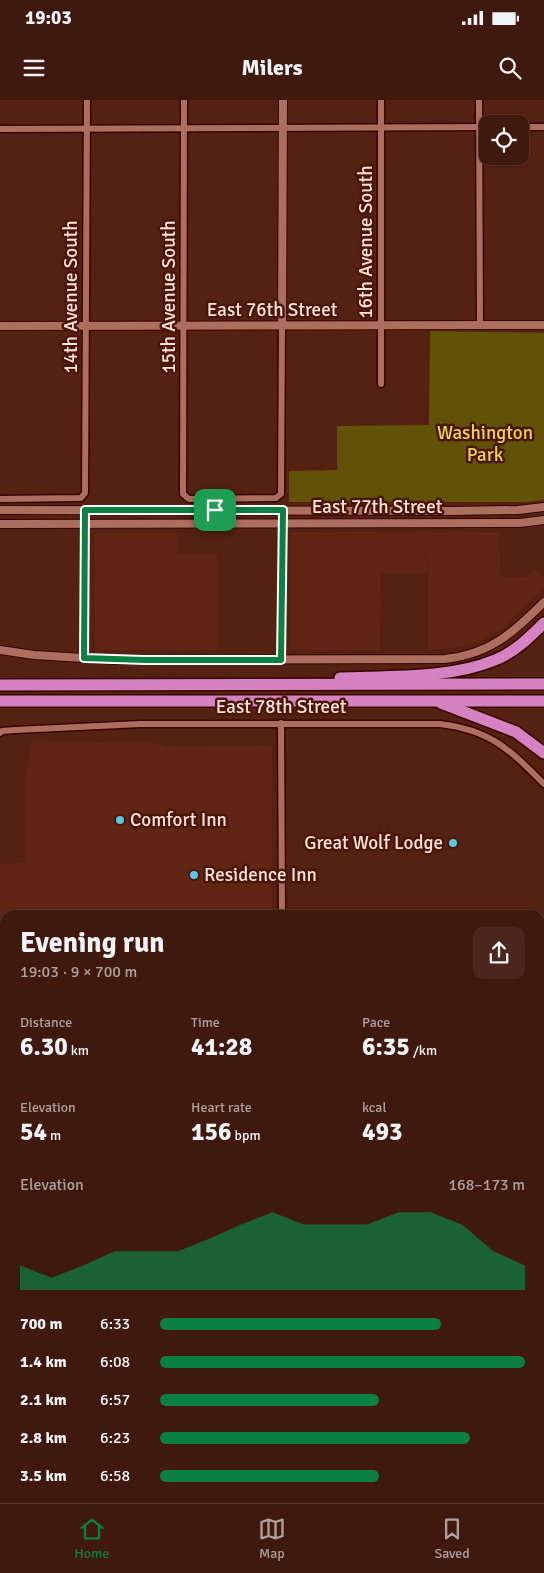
<!DOCTYPE html>
<meta charset="utf-8">
<style>
:root{--surface:#40190e;--page:#4b261c;--text:#f1f3f6;--muted:#aea09e;--line:#59382e;--accent:#0b8043}
body{margin:0;font-family:Signika,sans-serif;background:var(--page);color:var(--text);height:100vh;display:flex;flex-direction:column;font-size:19px;white-space:nowrap}
*{box-sizing:border-box;margin:0}
p{font-size:16px;color:var(--muted)}
.icon{flex:none;width:28px;height:28px;fill:none;stroke:currentColor;stroke-width:2;stroke-linecap:round;stroke-linejoin:round}
.map{position:relative;flex:1;overflow:hidden}
.drawer{position:absolute;left:0px;top:810px;width:545px;height:594px;display:flex;flex-direction:column;background:var(--surface);border-radius:15px 15px 0 0;box-shadow:0 1px 4px #0004,0 0 0 1px var(--line)}
.drawer>*{flex:none}
.buttons{position:absolute;left:479px;top:15px;display:grid;gap:10px}
.buttons a{display:grid;place-items:center;width:50px;height:50px;border-radius:10px;background:var(--surface);box-shadow:0 1px 4px #0004,0 0 0 1px var(--line);font-size:25px}
.pin{position:absolute;display:grid;place-items:center;width:42px;height:42px;color:#fff;margin:-21px;border-radius:10px;box-shadow:0 2px 8px #0006}
.round{display:grid;place-items:center;flex:none;width:52px;height:52px;border-radius:10px;background:var(--page)}
.summary{display:flex;align-items:center;justify-content:space-between;height:85px;padding:0 20px}
h1{font-size:28px;font-weight:800;line-height:38px}
.stats{display:grid;grid-template-columns:repeat(3,1fr);gap:8px;height:85px;padding:5px 20px}
.stats div{display:grid;align-content:center}
.stats b{font-size:25px;font-weight:800}
.stats small{font-size:14px;font-weight:400}
.stats p{font-size:14px}
.chart{height:140px;padding:10px 20px}
.chart p{display:flex;justify-content:space-between}
.chart svg{width:100%;height:90px;margin-top:5px;fill:var(--accent);opacity:.7}
ul{padding:0 20px;list-style:none;font-size:16px}
li{display:grid;grid-template-columns:80px 60px 1fr;align-items:center;height:38px}
li i{height:12px;border-radius:6px;background:var(--accent)}
.status{display:flex;justify-content:space-between;align-items:center;height:35px;padding:0 25px;background:var(--surface);direction:ltr}
.status svg{height:14px;fill:currentColor}
header{display:flex;justify-content:space-between;align-items:center;height:65px;padding:0 20px;background:var(--surface);font-size:22px;font-weight:800}
.menu{display:flex;justify-content:space-around;align-items:center;height:70px;border-top:1px solid var(--line);background:var(--surface);font-size:14px;color:var(--muted)}
.menu a{display:grid;justify-items:center;gap:2px}
.menu .active{color:var(--accent)}
.map>svg:first-child{display:block}
.built{fill:#612515}
.green{fill:#615207}
.lines{fill:none;stroke-linecap:round;stroke-linejoin:round}
.minor-casing{stroke:#380500;stroke-width:9}
.tertiary-casing{stroke:#380500;stroke-width:10}
.secondary-casing{stroke:#380500;stroke-width:11}
.motorway-casing{stroke:#380500;stroke-width:14}
.minor{stroke:#ac6f5f;stroke-width:6}
.tertiary{stroke:#ac6f5f;stroke-width:8}
.secondary{stroke:#ac6f5f;stroke-width:9}
.motorway{stroke:#d582c2;stroke-width:11}
.route-casing{stroke:#fff;stroke-width:10}
.route{stroke:#0b8043;stroke-width:6}
.poi-dot{fill:#58c9e3;stroke:#4a1608;stroke-width:2}
.labels{text-anchor:middle;dominant-baseline:central;stroke-width:5;stroke-linejoin:round;paint-order:stroke}
.street-label{font-size:19px;fill:#fee2db;stroke:#4a1608}
.park-label{font-size:19px;fill:#efd25a;stroke:#4a1608}
.poi-label{font-size:19px;fill:#fee2db;stroke:#4a1608;text-anchor:start}
</style>
<div class="status"><b>19:03</b><svg viewBox="0 0 49 12"><path d="M0 12V9h3v3zM5 12V6h3v6zM10 12V3h3v9zM15 12V0h3v12zM26 1h20v11H26zM47 4h2v5h-2z"/></svg></div>
<header><svg class="icon" aria-label="menu" viewBox="0 0 24 24"><path d="M4 6h16M4 12h16M4 18h16"/></svg>Milers<svg class="icon" aria-label="search" viewBox="0 0 24 24"><circle cx="10" cy="10" r="6"/><path d="M15 15l6 6"/></svg></header>
<div class="map">
<svg width="544" height="1403" viewBox="0 0 544 1403">
<rect width="100%" height="100%" fill="#552113"/>
<g class="built">
<path d="M 177,432 L 177,454 L 217,454 L 217,550 L 99,550 L 95,548 L 95,433 Z"/>
<path d="M 291,432 L 428,432 L 427,473 L 381,473 L 380,550 L 291,550 Z"/>
<path d="M 428,432 L 499,432 L 500,477 L 525,477 L 534,470 L 544,478 L 544,488 L 503,528 L 483,540 L 463,547 L 428,550 Z"/>
<path d="M 32,641 L 149,642 L 167,647 L 272,646 L 272,815 L 5,815 L 5,825 L 0,825 L 0,764 L 25,763 L 25,679 Z"/>
</g>
<path class="green" d="M 430,231 L 544,233 L 544,400 L 528,402 L 289,402 L 289,371 L 337,370 L 337,326 L 429,325 Z"/>
<g class="lines">
<g class="minor-casing">
<g id="minor">
<path d="M 184,0 L 183,394 L 189,399 L 276,398 L 281,394 L 282,226"/>
<path d="M 381,0 L 381,284"/>
<path d="M 479,0 L 480,226"/>
<path d="M 520,27 L 544,27"/>
<path d="M 0,29 L 488,27"/>
<path d="M 0,399 L 81,398 L 85,393 L 87,0"/>
<path d="M 84,558 L 85,410"/>
<path d="M 281,560 L 283,410"/>
<path d="M 281,623 L 282,815"/>
<path d="M 0,633 L 2,631 L 15,630 L 140,624 L 440,624 C 491,630 510,650 544,684"/>
<path d="M 0,984 L 5,984"/>
<path d="M 540,1103 L 544,1103"/>
<path d="M 96,1399 L 96,1403"/>
<path d="M 380,1399 L 380,1403"/>
<path d="M 478,1399 L 478,1403"/>
<path d="M 202,1403 L 202,1399"/>
<path d="M 281,1403 L 281,1399"/>
</g>
</g>
<g class="tertiary-casing">
<g id="tertiary">
<path d="M 0,226 L 544,225"/>
<path d="M 282,226 L 283,0"/>
<path d="M 0,410 L 450,411 L 518,410 L 544,407"/>
<path d="M 0,424 L 520,423 L 544,420"/>
<path d="M 0,550 L 34,555 L 116,560 L 445,559 C 490,554 513,533 544,502"/>
<path d="M 540,1363 L 544,1363"/>
<path d="M 0,1365 L 5,1365"/>
</g>
</g>
<g class="secondary-casing">
<g id="secondary">
<path d="M 540,835 L 544,835"/>
<path d="M 540,851 L 544,852"/>
<path d="M 0,852 L 5,852"/>
<path d="M 0,866 L 5,866"/>
</g>
</g>
<g class="motorway-casing">
<g id="motorway">
<path d="M 340,578 C 390,576 449,579 495,560 C 515,552 530,537 544,523"/>
<path d="M 0,585 L 544,584"/>
<path d="M 0,601 L 544,601"/>
<path d="M 441,603 L 516,632 L 544,653"/>
</g>
</g>
<use href="#minor" class="minor"/>
<use href="#tertiary" class="tertiary"/>
<use href="#secondary" class="secondary"/>
<use href="#motorway" class="motorway"/>
</g>
<g class="lines">
<g class="route-casing">
<path id="route" d="M 85,410 L 283,410 L 281,560 L 144,560 L 84,558 Z"/>
</g>
<use href="#route" class="route"/>
</g>
<g class="poi-dot">
<circle cx="120" cy="720" r="5"/>
<circle cx="453" cy="743" r="5"/>
<circle cx="194" cy="775" r="5"/>
</g>
<g class="labels">
<g class="street-label">
<text transform="translate(366 142) rotate(-90)">16th Avenue South</text>
<text transform="translate(71 197) rotate(-90)">14th Avenue South</text>
<text transform="translate(169 197) rotate(-90)">15th Avenue South</text>
<text x="272" y="210">East 76th Street</text>
<text x="377" y="407">East 77th Street</text>
<text x="281" y="607">East 78th Street</text>
</g>
<g class="park-label">
<text x="485" y="333">Washington<tspan x="485" dy="22">Park</tspan></text>
</g>
<g class="poi-label">
<text x="130" y="720">Comfort Inn</text>
<text x="443" y="743" text-anchor="end">Great Wolf Lodge</text>
<text x="204" y="775">Residence Inn</text>
</g>
</g>
</svg>
<div class="buttons">
<a><svg class="icon" aria-label="locate" viewBox="0 0 24 24"><circle cx="12" cy="12" r="6"/><path d="M12 2v4M12 18v4M2 12h4M18 12h4"/></svg></a>
</div>
<div class="pin" style="left:215px;top:410px;background:#1e9e55"><svg class="icon" aria-label="arrive" viewBox="0 0 24 24"><path d="M6 21V4h12l-3 4 3 4H6"/></svg></div>
<section class="drawer">
<div class="summary"><div><h1>Evening run</h1><p>19:03 · 9 × 700 m</p></div><a class="round"><svg class="icon" aria-label="share" viewBox="0 0 24 24"><path d="M12 15V3M7 8l5-5 5 5M5 13v7h14v-7"/></svg></a></div>
<div class="stats">
<div><p>Distance</p><b>6.30<small> km</small></b></div>
<div><p>Time</p><b>41:28</b></div>
<div><p>Pace</p><b>6:35<small> /km</small></b></div>
</div>
<div class="stats">
<div><p>Elevation</p><b>54<small> m</small></b></div>
<div><p>Heart rate</p><b>156<small> bpm</small></b></div>
<div><p>kcal</p><b>493</b></div>
</div>
<div class="chart"><p><span>Elevation</span>168–173 m</p>
<svg viewBox="0 0 160 44" preserveAspectRatio="none"><path d="M0 44V32L10 38L20 32L30 25L40 25L50 25L60 19L70 12L80 6L90 12L100 12L110 12L120 6L130 6L140 12L150 25L160 32V44z"/></svg>
</div>
<ul>
<li><b>700 m</b>6:33<i style="width:77%"></i></li>
<li><b>1.4 km</b>6:08<i style="width:100%"></i></li>
<li><b>2.1 km</b>6:57<i style="width:60%"></i></li>
<li><b>2.8 km</b>6:23<i style="width:85%"></i></li>
<li><b>3.5 km</b>6:58<i style="width:60%"></i></li>
</ul>
</section>
</div>
<nav class="menu">
<a class="active"><svg class="icon" aria-label="home" viewBox="0 0 24 24"><path d="M3 11l9-7 9 7M6 9v11h12V9"/></svg>Home</a>
<a><svg class="icon" aria-label="map" viewBox="0 0 24 24"><path d="M3 6l6-2 6 2 6-2v14l-6 2-6-2-6 2zM9 4v14M15 6v14"/></svg>Map</a>
<a><svg class="icon" aria-label="saved" viewBox="0 0 24 24"><path d="M7 4h10v16l-5-4-5 4z"/></svg>Saved</a>
</nav>
